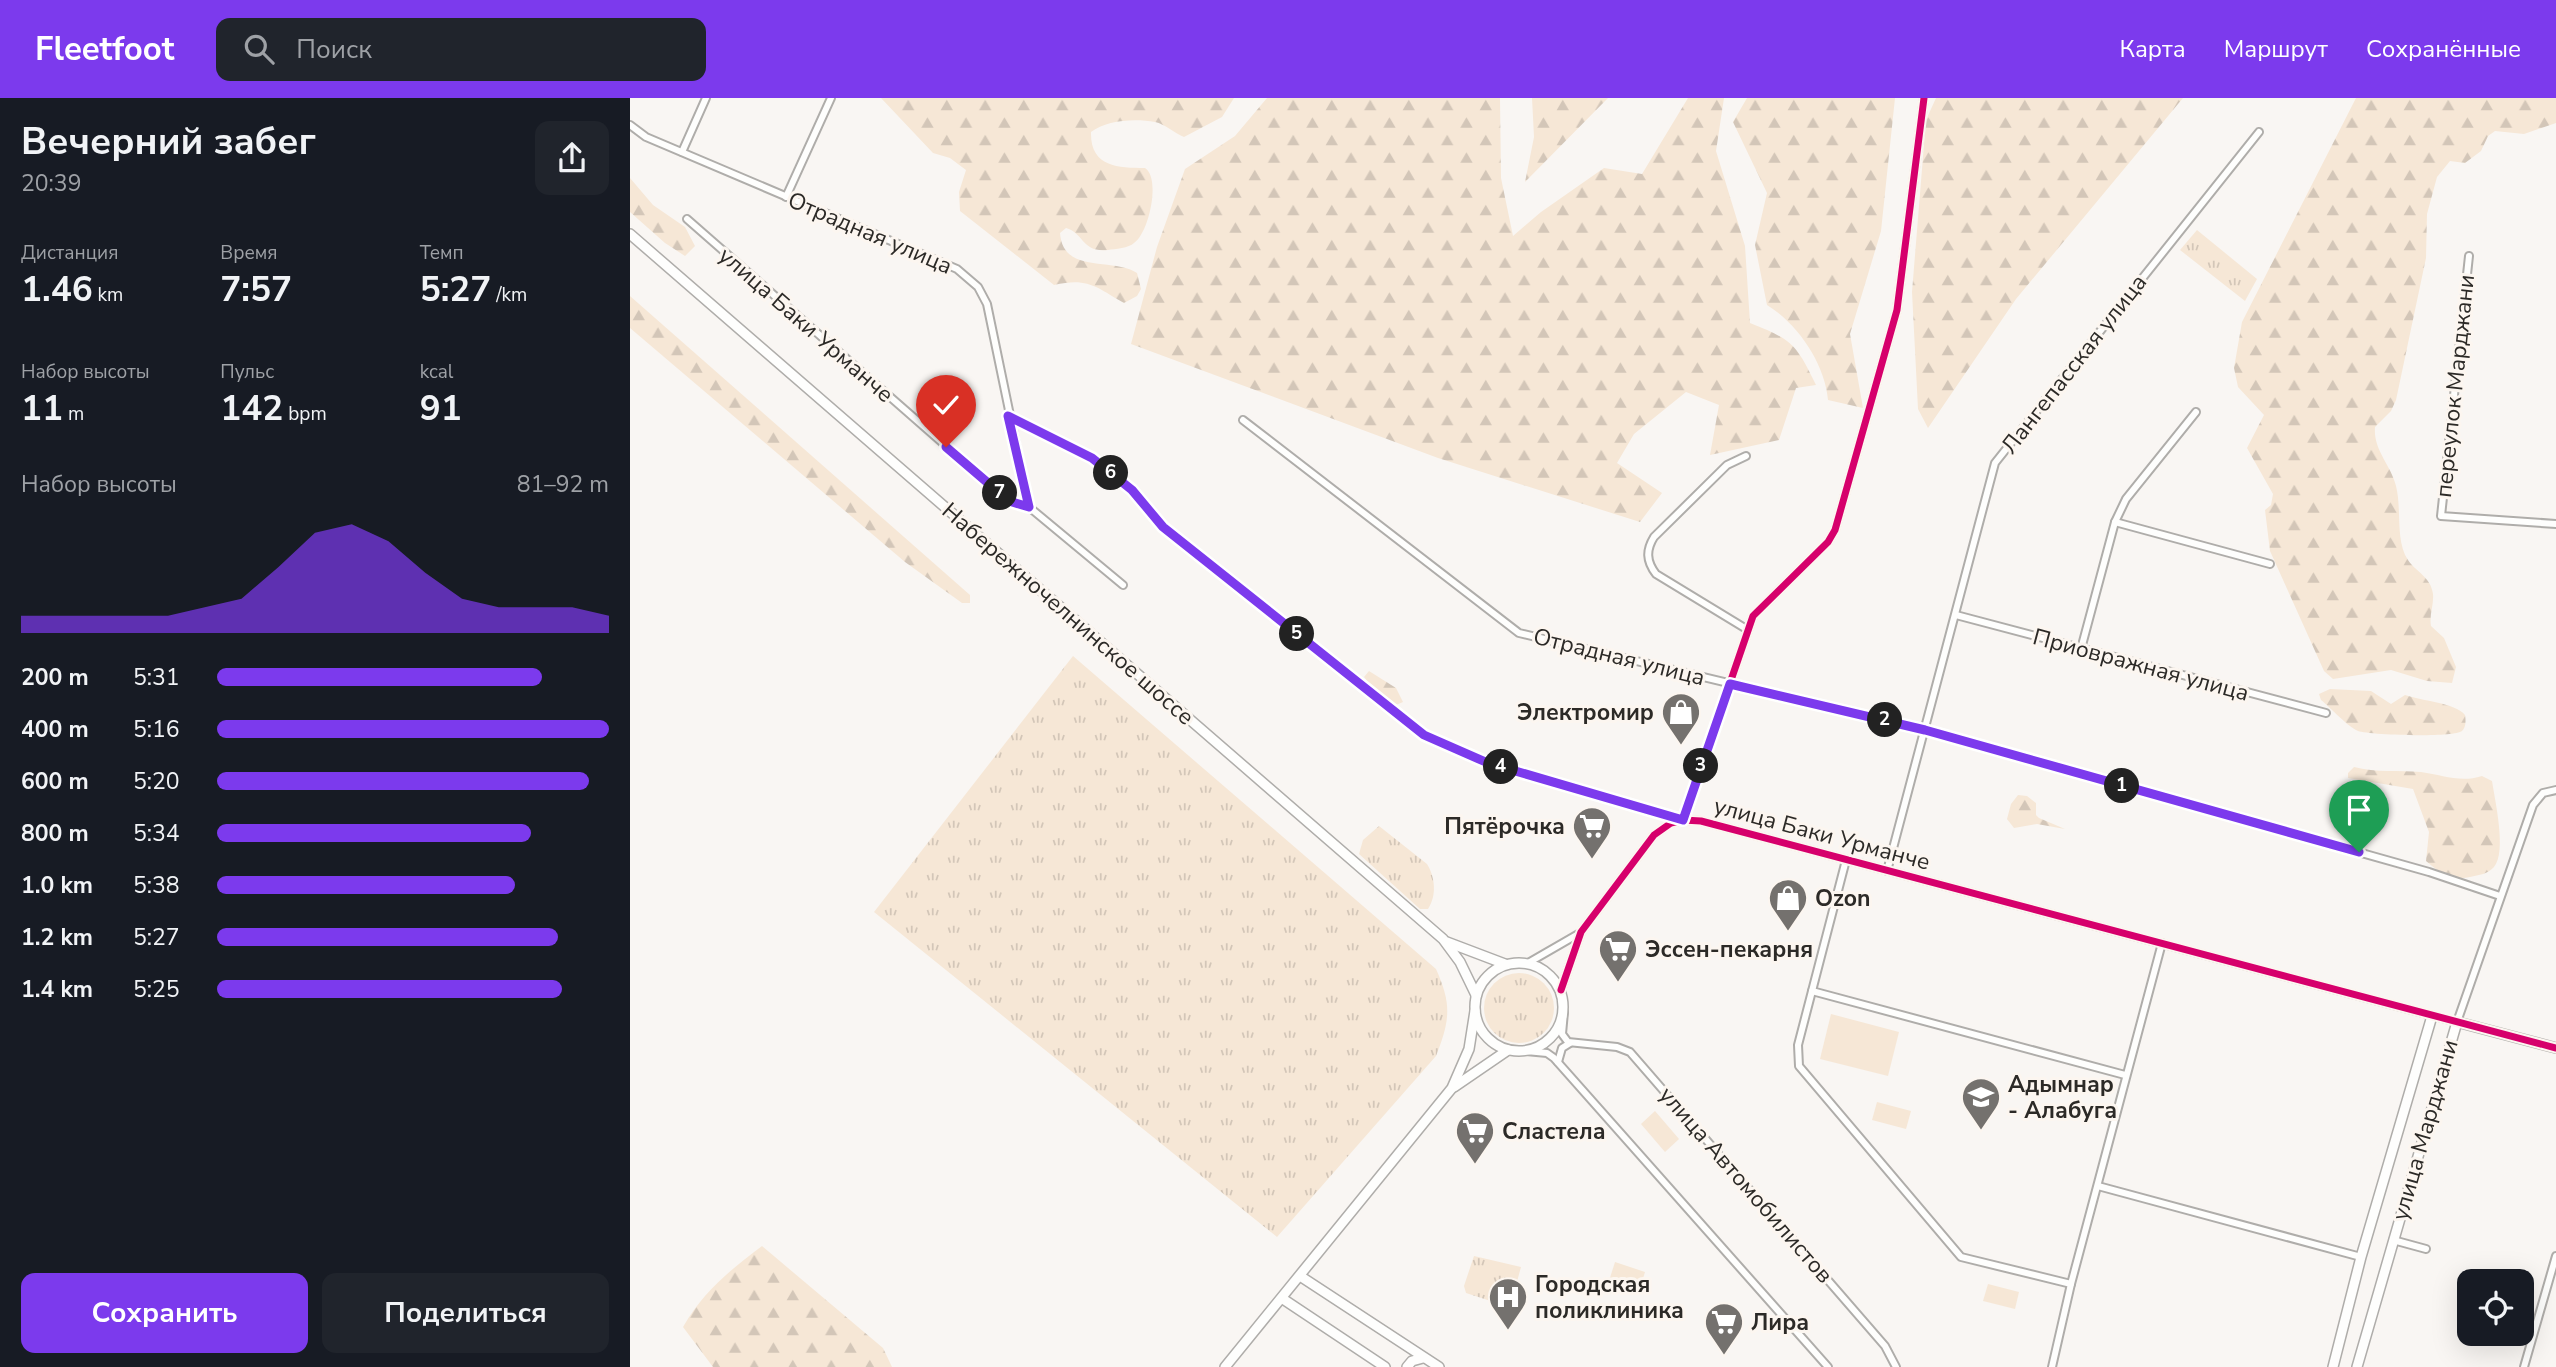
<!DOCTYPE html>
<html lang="ru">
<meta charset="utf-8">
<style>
:root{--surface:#171b24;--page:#20242c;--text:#f1f3f6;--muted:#9ea1a6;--accent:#7c3aed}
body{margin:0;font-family:"Nunito Sans",sans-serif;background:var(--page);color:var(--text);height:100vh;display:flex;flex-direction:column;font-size:26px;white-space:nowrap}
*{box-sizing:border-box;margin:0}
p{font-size:23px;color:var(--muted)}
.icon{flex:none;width:38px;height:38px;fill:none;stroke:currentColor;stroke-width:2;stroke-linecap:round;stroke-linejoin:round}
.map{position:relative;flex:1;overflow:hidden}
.drawer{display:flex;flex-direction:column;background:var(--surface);width:630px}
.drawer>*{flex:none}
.buttons{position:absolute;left:1827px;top:1171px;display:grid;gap:14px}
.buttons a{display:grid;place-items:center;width:77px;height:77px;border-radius:14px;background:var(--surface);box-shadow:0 7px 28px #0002;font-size:35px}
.pin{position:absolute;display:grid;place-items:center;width:60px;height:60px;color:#fff;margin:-72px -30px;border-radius:50% 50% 50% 0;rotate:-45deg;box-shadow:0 0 7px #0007}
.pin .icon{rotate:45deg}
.km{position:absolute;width:35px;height:35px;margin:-18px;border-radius:50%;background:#222;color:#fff;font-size:19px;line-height:35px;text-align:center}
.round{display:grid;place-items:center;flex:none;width:74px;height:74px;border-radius:14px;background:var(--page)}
.summary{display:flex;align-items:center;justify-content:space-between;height:119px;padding:0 21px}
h1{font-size:38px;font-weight:700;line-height:52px}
.stats{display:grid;grid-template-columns:repeat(3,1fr);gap:10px;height:119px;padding:7px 21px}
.stats div{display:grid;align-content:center}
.stats b{font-size:35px;font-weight:700}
.stats small{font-size:19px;font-weight:400}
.stats p{font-size:19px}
.chart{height:196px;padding:14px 21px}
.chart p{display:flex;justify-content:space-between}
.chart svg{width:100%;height:126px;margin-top:7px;fill:var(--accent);opacity:.7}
.cta{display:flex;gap:14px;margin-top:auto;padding:14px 21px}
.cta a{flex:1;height:80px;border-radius:14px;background:var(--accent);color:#fff;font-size:28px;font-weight:700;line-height:80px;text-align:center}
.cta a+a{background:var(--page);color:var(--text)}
ul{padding:0 21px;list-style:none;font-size:23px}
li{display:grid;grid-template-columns:112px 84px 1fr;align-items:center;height:52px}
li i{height:18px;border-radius:9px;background:var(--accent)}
header{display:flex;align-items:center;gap:42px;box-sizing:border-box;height:98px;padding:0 35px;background:var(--accent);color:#fff}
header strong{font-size:33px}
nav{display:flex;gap:38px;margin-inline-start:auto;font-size:24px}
.search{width:490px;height:63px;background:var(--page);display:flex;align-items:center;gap:18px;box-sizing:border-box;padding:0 24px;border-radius:14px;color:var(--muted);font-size:26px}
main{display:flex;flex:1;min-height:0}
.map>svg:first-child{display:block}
.grass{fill:url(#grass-tufts)}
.forest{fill:url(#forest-firs)}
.pitch{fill:#f6e7d6}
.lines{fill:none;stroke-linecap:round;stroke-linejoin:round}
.street-casing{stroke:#afadaa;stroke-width:10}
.secondary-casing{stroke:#afadaa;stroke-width:12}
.street{stroke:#fefefd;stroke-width:6}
.secondary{stroke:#fefefd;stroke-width:9}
.cycleway-casing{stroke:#fcf6f0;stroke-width:11}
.cycleway{stroke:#d6006c;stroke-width:7}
.route-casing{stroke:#fff;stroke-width:14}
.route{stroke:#7c3aed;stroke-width:9}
.labels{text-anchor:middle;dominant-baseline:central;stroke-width:6;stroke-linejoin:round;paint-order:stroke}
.street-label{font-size:23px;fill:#2c2a27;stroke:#fcf6f0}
.poi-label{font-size:23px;font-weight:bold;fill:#2c2a27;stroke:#fcf6f0;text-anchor:start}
</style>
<header>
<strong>Fleetfoot</strong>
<div class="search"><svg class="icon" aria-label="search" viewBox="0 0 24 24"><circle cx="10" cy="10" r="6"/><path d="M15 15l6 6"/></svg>Поиск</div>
<nav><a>Карта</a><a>Маршрут</a><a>Сохранённые</a></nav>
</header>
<main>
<section class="drawer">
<div class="summary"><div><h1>Вечерний забег</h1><p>20:39</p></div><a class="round"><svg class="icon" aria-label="share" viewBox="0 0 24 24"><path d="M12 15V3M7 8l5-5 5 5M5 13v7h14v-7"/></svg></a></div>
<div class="stats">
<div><p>Дистанция</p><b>1.46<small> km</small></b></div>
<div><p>Время</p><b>7:57</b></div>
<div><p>Темп</p><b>5:27<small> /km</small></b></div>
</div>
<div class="stats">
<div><p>Набор высоты</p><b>11<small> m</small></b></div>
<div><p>Пульс</p><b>142<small> bpm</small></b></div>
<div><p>kcal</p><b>91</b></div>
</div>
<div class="chart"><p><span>Набор высоты</span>81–92 m</p>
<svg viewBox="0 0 160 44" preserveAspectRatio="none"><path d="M0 44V38L10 38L20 38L30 38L40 38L50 35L60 32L70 21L80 9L90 6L100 12L110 23L120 32L130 35L140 35L150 35L160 38V44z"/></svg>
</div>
<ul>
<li><b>200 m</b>5:31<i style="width:83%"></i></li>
<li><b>400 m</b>5:16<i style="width:100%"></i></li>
<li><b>600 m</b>5:20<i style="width:95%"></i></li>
<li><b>800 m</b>5:34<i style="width:80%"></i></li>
<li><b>1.0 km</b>5:38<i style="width:76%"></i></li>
<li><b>1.2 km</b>5:27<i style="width:87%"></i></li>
<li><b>1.4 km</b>5:25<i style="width:88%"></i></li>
</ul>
<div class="cta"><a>Сохранить</a><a>Поделиться</a></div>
</section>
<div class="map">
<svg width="1926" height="1269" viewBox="0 0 1926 1269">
<defs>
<pattern id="grass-tufts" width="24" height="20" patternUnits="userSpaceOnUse" patternTransform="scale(1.75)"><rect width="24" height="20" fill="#f6e7d6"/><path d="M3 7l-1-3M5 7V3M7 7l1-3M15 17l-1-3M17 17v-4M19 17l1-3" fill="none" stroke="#d3c6b8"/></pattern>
<pattern id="forest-firs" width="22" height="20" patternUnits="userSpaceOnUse" patternTransform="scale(1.75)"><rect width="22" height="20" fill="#f6e7d6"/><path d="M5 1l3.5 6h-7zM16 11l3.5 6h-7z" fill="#d3c6b8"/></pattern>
</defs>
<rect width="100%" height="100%" fill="#f9f6f3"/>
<g class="grass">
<path d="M 1567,132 L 1627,181 L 1615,203 L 1550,152 Z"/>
<path d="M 443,558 L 806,871 C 822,907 820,922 806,958 L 647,1139 L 244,814 Z"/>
<path d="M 749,728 L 797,766 C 805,779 807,797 798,811 L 790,811 L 729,756 L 733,742 Z"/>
<circle cx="889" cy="910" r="35"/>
<path d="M 844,1158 L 891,1169 L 882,1202 L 875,1200 L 873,1207 L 836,1195 L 834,1188 Z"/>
</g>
<g class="forest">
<path d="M 251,0 L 604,0 L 592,19 L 554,39 C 544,35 535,26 525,24 C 505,20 476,22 461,34 C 460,69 488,70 515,70 C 531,80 519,135 504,145 C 499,150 485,151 478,152 C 452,155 454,135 436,130 L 430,135 C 433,177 484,159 507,175 L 511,191 L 507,198 L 494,205 C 466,189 458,179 424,187 L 330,113 L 329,94 L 336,72 L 320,60 L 303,55 Z"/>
<path d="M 637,0 L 870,0 L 871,80 L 883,138 L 911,114 L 974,70 L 1012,76 L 1058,0 L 1094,0 L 1086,53 L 1115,148 L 1120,225 C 1163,242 1166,246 1186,287 L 1166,290 L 1149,342 L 1080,357 L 1089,307 L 1056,294 L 1004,336 L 987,365 L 1032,395 L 1010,424 L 808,360 L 501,246 L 527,149 L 555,71 L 605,38 Z"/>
<path d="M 902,0 L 978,0 L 895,84 L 904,39 Z"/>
<path d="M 1117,0 L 1265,0 L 1251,133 L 1220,236 L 1233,310 L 1198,302 C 1195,266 1168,226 1137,207 L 1125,147 L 1137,95 L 1103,24 Z"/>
<path d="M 1306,0 L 1553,0 L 1386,201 L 1298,330 L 1288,311 L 1282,194 L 1296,22 Z"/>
<path d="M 1726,0 L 1926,0 L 1926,25 L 1894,36 L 1865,33 L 1858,38 L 1851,53 L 1835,65 L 1820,63 L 1807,79 L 1797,116 L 1796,160 L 1766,302 L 1761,313 L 1745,329 C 1743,352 1761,367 1766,388 C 1772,411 1765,443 1778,462 C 1786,474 1801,479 1803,496 C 1804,507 1799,517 1801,528 L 1814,540 L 1826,569 L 1822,585 L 1797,583 L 1761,572 L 1703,581 L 1694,573 L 1640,453 L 1635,412 L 1641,407 L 1643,396 L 1617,350 L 1634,317 L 1608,289 L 1604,270 L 1612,224 Z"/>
<path d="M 0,80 L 23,107 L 55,129 L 65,148 L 55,158 L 35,145 L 0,114 Z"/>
<path d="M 0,198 L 340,497 L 340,505 L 332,505 L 275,464 L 0,230 Z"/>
<path d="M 739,573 L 766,590 L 773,604 L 766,607 C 754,600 742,590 734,579 Z"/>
<path d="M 1700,591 L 1741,593 L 1761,606 L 1775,597 C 1792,603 1826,605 1835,617 C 1836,623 1836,629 1832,633 C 1823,640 1739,637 1728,633 C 1718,629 1701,610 1691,602 L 1689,596 Z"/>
<path d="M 1724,669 C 1746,675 1769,672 1791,674 C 1813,677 1830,685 1852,678 L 1862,683 C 1865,703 1877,754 1864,769 C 1858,776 1849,777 1840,779 C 1823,783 1808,774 1796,763 L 1799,734 L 1783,691 L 1718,680 L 1718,675 Z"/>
<path d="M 1388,697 L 1397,698 L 1406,705 L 1406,717 L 1409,720 L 1435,731 L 1407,726 L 1384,730 L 1377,721 L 1381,706 Z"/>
<path d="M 132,1148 L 253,1250 L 262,1269 L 83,1269 L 53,1229 C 73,1194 100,1172 132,1148 Z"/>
</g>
<g class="pitch">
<path d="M 1201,916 L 1269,934 L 1258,978 L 1190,961 Z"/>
<path d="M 1247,1004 L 1281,1013 L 1276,1031 L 1242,1022 Z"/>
<path d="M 1025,1013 L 1049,1041 L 1035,1054 L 1011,1026 Z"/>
<path d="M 985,1164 L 1015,1174 L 1009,1193 L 979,1183 Z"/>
<path d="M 1358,1186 L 1389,1194 L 1385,1211 L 1353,1203 Z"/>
</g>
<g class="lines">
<g class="street-casing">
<g id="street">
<path d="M 0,27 L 16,39 L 327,171 L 348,189 L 357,206 L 399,409"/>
<path d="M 52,54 L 76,0"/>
<path d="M 156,99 L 201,0"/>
<path d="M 57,121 L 379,403 L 399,409 L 493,487"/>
<path d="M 1839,158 L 1811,418 L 1926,426"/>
<path d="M 378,318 L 462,360 L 502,392 L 533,429 L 794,637 L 858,665 L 1053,722 L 1071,723 L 1827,924 L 1903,707 L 1913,695 L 1926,692"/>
<path d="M 613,322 L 889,535 L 1295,632 L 1799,774 L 1870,798"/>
<path d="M 1116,358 L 1097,367 L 1024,439 C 1016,452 1016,463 1026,476 L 1118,532"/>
<path d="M 1485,424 L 1640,466"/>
<path d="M 1326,517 L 1696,615"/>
<path d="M 1451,551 L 1485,424 L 1496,401 L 1566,314"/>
<path d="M 1216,762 L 1168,947 L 1169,968 L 1331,1159 L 1441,1186"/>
<path d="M 1257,773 L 1365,365 L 1629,34"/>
<path d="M 898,865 L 950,835"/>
<path d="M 931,892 L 951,834 L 1024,737 L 1041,725 L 1053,722 L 1123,518 L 1198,444 L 1205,432 L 1267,212 L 1294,0"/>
<path d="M 1182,893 L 1495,977"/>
<path d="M 934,914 L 932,936 L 938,944 L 987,949 L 1000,954 L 1255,1248 L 1266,1269"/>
<path d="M 896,953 L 917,955 L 924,960 L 1198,1269"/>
<path d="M 928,964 L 932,950 L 940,945"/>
<path d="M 1468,1088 L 1731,1159"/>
<path d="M 1763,1142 L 1796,1151"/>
<path d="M 1422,1269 L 1441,1186 L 1532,845"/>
<path d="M 1894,1269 L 1926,1158"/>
</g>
</g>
<g class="secondary-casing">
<g id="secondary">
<path d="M 0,136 L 813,841 L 830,864 L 846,897"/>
<path d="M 817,844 L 875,866"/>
<circle cx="889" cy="909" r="44"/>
<path d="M 824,989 L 878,952"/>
<path d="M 670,1178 L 809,1269"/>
<path d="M 653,1201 L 755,1269"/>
<path d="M 595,1269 L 822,990 L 839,951 L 845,913"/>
<path d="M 777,1269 L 782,1263 L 793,1260"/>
<path d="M 1703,1269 L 1731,1159 L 1802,918"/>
<path d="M 1727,1269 L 1827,924 L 1926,950"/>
</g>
</g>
<use href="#street" class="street"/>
<use href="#secondary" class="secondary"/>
<g class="cycleway-casing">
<g id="cycleway">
<path d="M 378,318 L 462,360 L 502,392 L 533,429 L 794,637 L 858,665 L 1053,722 L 1071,723 L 1926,950"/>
<path d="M 931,892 L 951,834 L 1024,737 L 1041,725 L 1053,722 L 1123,518 L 1198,444 L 1205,432 L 1267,212 L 1294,0"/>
</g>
</g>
<use href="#cycleway" class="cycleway"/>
</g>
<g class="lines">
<g class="route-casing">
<path id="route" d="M 316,349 L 379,403 L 399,409 L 378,318 L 462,360 L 502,392 L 533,429 L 794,637 L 858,665 L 1053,722 L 1100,586 L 1295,632 L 1729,754"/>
</g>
<use href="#route" class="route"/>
</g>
<defs>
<g id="shop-pin" transform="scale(2.0125)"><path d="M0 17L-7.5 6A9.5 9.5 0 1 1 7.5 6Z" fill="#74716e" stroke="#fcf6f0"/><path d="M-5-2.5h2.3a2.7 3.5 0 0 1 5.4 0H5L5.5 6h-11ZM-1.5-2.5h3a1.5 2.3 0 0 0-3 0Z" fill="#fff"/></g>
<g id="supermarket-pin" transform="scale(2.0125)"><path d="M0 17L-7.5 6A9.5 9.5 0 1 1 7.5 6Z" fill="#74716e" stroke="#fcf6f0"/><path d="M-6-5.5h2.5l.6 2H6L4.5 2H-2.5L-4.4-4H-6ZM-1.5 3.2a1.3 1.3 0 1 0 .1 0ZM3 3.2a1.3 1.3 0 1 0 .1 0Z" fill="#fff"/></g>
<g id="school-pin" transform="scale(2.0125)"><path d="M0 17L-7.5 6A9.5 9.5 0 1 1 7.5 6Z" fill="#74716e" stroke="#fcf6f0"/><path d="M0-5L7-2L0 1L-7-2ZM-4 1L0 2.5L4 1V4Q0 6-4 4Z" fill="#fff"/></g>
<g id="hospital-pin" transform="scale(2.0125)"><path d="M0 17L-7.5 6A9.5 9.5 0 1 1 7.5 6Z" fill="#74716e" stroke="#fcf6f0"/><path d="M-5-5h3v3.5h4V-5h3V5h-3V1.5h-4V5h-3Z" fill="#fff"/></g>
</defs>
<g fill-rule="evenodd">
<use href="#shop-pin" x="1051" y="614"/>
<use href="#supermarket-pin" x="962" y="728"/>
<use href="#shop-pin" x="1158" y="800"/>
<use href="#supermarket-pin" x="988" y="851"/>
<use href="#school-pin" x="1351" y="999"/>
<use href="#supermarket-pin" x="845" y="1033"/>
<use href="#hospital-pin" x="878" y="1199"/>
<use href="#supermarket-pin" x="1094" y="1224"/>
</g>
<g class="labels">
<g class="street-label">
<text transform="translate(240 135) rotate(23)">Отрадная улица</text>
<text transform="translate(176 227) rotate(41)">улица Баки Урманче</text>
<text transform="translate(1444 266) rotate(-52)">Лангепасская улица</text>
<text transform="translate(1825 288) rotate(-84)">переулок Марджани</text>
<text transform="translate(438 516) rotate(41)">Набережночелнинское шоссе</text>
<text transform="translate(989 559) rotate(14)">Отрадная улица</text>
<text transform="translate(1511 567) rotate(15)">Приовражная улица</text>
<text transform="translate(1192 736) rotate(15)">улица Баки Урманче</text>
<text transform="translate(1795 1032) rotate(-74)">улица Марджани</text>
<text transform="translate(1116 1087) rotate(49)">улица Автомобилистов</text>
</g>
<g class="poi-label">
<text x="1024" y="614" text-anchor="end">Электромир</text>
<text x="935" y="728" text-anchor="end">Пятёрочка</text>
<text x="1185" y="800">Ozon</text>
<text x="1015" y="851">Эссен-пекарня</text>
<text x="1378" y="986">Адымнар<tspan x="1378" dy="26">- Алабуга</tspan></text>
<text x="872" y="1033">Сластела</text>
<text x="905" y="1186">Городская<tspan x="905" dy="26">поликлиника</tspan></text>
<text x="1121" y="1224">Лира</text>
</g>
</g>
</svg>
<div class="buttons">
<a><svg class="icon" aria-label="locate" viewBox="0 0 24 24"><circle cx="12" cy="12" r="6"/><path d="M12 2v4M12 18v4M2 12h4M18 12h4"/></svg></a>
</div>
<div class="pin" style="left:1729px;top:754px;background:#1e9e55"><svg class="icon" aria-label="arrive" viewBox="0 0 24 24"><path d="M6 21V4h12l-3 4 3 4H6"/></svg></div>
<div class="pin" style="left:316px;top:349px;background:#d93025"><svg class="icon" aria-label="check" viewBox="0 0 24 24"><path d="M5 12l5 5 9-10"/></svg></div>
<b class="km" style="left:1492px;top:688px">1</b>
<b class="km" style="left:1255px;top:622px">2</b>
<b class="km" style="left:1071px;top:668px">3</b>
<b class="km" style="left:871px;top:669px">4</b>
<b class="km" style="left:667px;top:536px">5</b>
<b class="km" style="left:481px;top:375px">6</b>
<b class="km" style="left:370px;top:395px">7</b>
</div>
</main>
